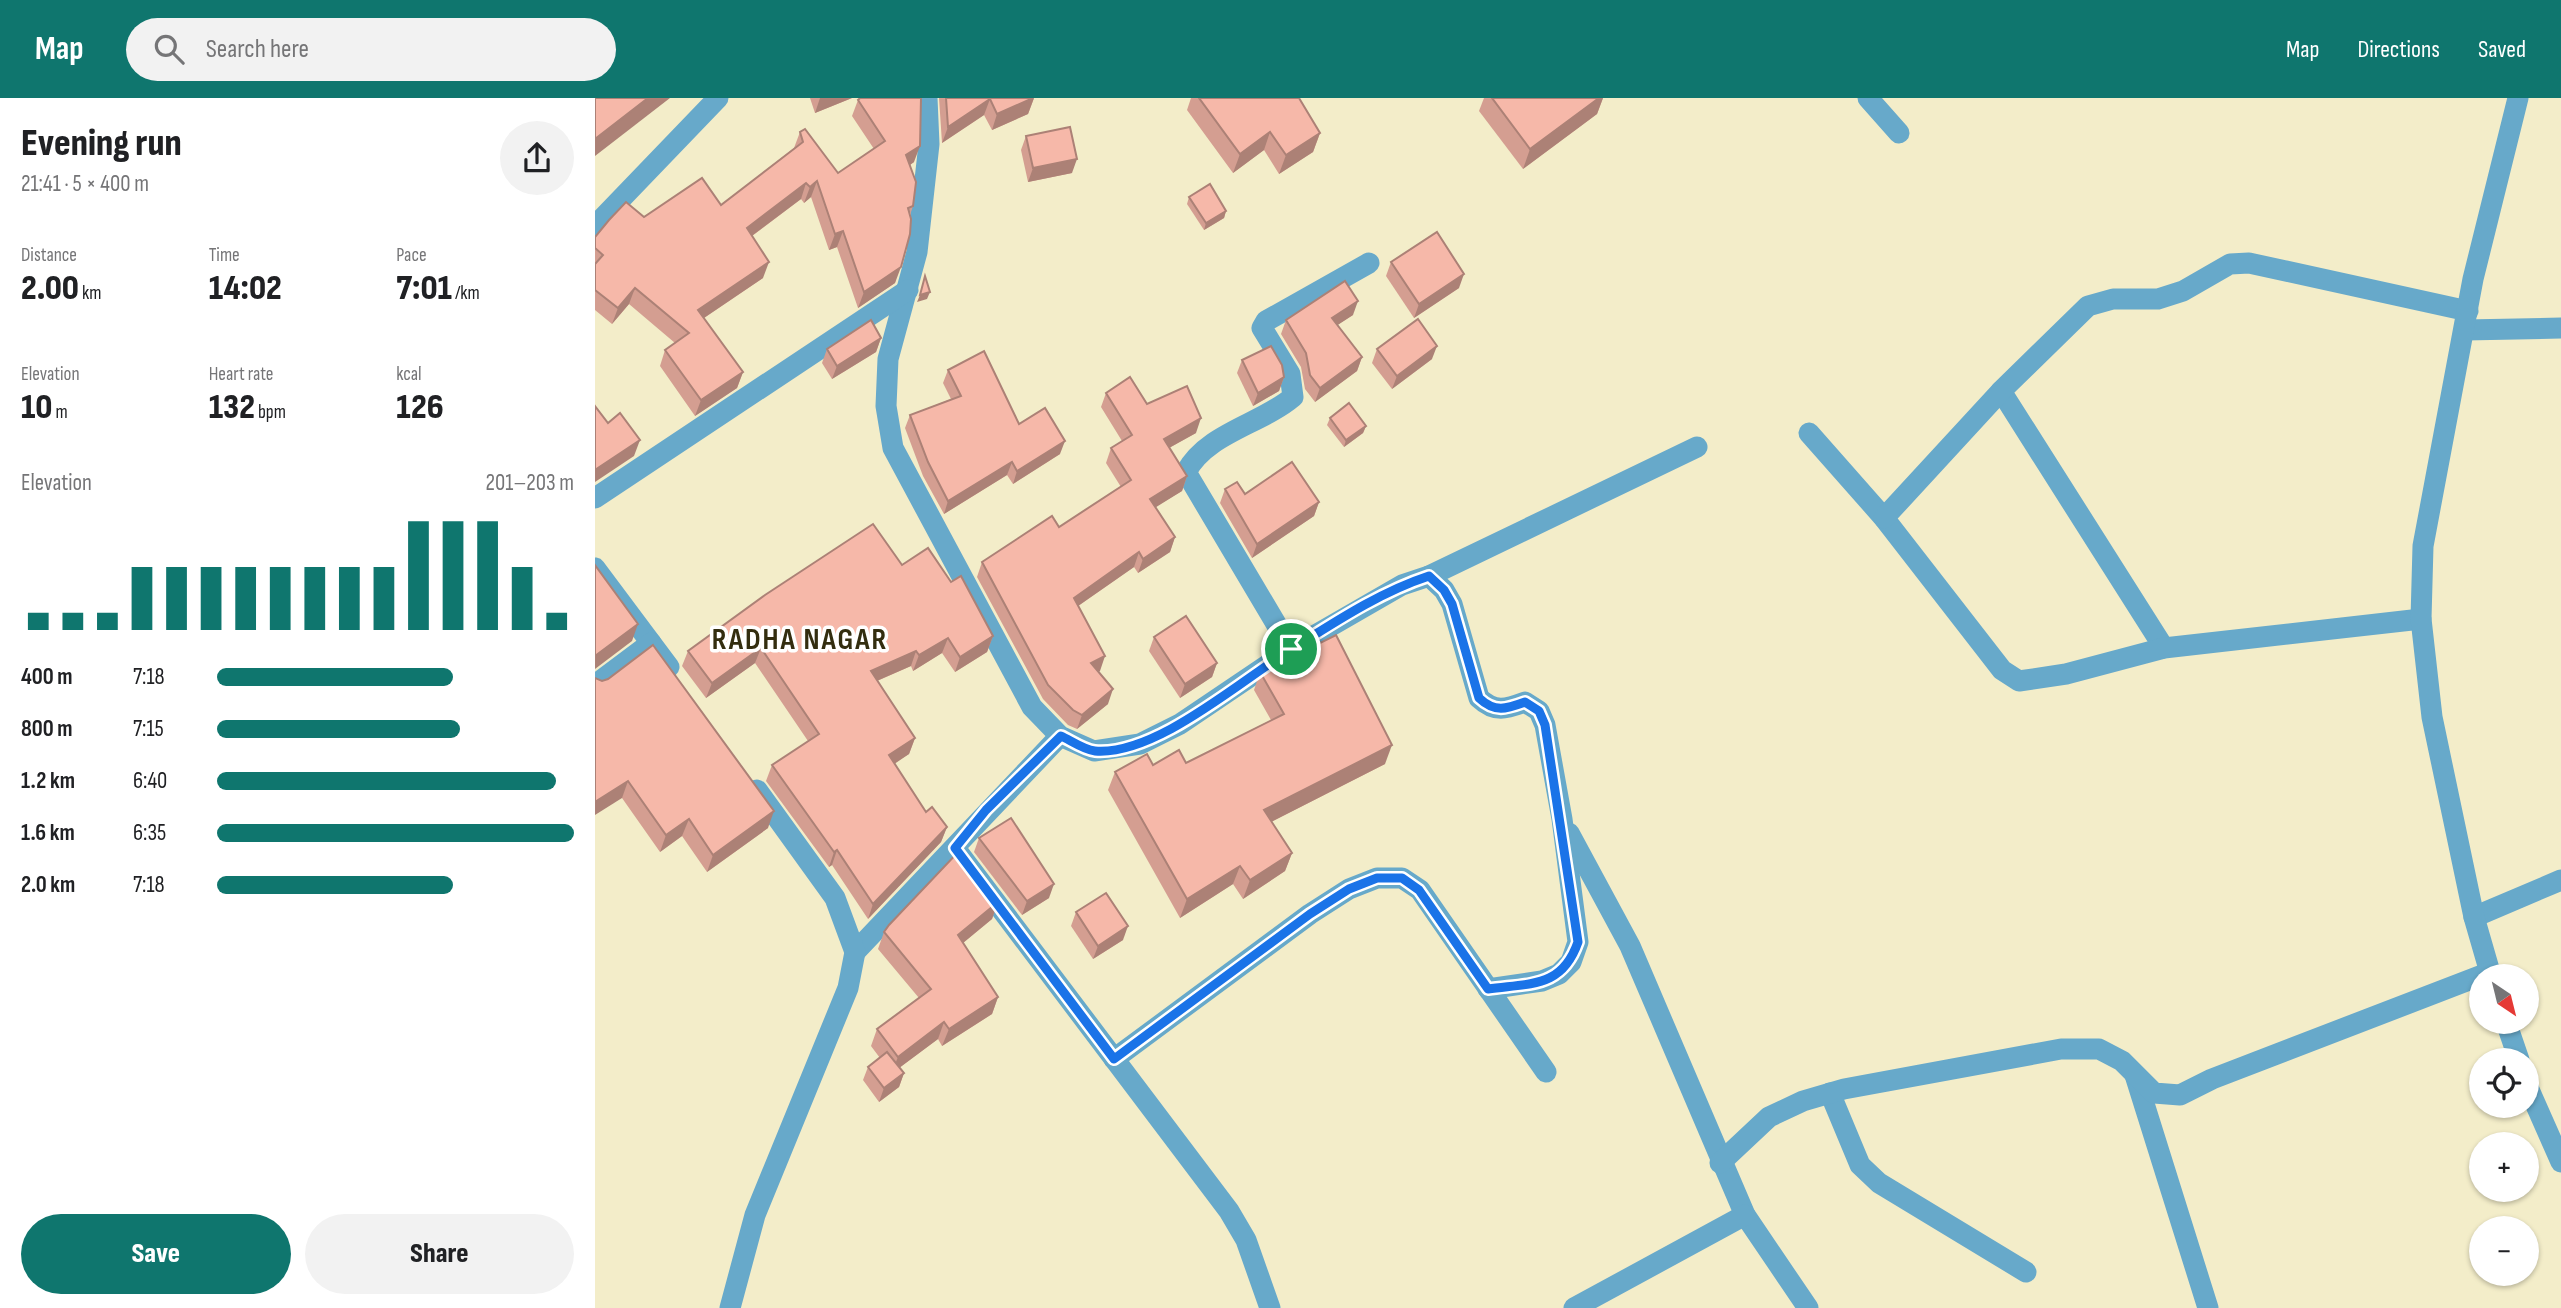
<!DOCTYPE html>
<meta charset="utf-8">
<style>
:root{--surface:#fff;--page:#f2f2f2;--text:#202124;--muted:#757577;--accent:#0f766e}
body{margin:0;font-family:"Sofia Sans Condensed",sans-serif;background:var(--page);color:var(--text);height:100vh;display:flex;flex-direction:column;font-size:26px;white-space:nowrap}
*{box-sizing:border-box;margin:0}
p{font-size:23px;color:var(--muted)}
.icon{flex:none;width:38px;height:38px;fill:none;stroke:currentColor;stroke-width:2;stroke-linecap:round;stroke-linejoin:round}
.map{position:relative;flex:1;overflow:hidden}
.side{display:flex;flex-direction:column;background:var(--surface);width:595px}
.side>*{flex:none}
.needle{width:46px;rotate:145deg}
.tools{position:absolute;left:1874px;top:866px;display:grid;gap:14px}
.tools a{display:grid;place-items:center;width:70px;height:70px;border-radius:50%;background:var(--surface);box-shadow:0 2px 5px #0004;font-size:35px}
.pin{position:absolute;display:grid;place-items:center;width:60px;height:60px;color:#fff;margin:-30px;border:4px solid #fff;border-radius:50%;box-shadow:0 2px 7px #0007}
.round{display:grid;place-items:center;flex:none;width:74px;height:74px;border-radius:37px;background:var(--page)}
.overview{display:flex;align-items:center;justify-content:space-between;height:119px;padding:0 21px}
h1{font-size:38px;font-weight:800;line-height:52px}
.figures{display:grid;grid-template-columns:repeat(3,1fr);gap:10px;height:119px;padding:7px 21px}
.figures div{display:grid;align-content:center}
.figures b{font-size:35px;font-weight:800}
.figures small{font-size:19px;font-weight:400}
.figures p{font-size:19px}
.chart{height:196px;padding:14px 21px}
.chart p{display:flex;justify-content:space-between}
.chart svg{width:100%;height:126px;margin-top:7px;stroke:var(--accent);stroke-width:6}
.action{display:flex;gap:14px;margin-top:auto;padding:14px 21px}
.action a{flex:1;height:80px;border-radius:42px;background:var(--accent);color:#fff;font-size:28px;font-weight:800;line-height:80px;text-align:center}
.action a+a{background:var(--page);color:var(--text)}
ul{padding:0 21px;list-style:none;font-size:23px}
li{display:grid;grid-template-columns:112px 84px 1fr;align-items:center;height:52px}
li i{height:18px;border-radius:9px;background:var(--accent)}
header{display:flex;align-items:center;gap:42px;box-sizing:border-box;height:98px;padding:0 35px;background:var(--accent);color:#fff}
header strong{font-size:33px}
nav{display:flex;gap:38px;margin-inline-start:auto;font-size:24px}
.search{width:490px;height:63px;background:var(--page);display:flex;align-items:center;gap:18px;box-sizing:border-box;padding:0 24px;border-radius:38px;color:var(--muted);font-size:26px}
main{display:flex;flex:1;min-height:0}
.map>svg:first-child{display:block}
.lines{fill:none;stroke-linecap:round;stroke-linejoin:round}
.minor{stroke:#67a9ca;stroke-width:21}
.wall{fill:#d49e91}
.shaded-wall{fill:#ac8176}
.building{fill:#f6b8a9;stroke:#ac8176;stroke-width:2}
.route-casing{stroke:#fff;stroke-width:14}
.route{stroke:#1a73e8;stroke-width:9}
.labels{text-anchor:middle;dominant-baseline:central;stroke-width:7;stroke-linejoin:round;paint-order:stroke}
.district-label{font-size:30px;font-weight:bold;letter-spacing:2px;fill:#332d0f;stroke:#fff}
</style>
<header>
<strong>Map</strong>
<div class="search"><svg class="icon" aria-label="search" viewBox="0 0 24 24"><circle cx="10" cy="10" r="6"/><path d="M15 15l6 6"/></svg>Search here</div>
<nav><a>Map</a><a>Directions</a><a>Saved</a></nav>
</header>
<main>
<section class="side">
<div class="overview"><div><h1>Evening run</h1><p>21:41 · 5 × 400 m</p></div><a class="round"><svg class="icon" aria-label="share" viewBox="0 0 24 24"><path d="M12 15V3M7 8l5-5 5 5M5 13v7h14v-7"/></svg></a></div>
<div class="figures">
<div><p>Distance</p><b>2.00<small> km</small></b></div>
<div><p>Time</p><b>14:02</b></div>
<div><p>Pace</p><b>7:01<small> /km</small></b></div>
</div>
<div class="figures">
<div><p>Elevation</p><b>10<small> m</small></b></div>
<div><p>Heart rate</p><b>132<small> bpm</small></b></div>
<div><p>kcal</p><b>126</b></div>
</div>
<div class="chart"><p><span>Elevation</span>201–203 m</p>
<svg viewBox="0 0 160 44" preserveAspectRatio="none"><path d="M5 44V38M15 44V38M25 44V38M35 44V22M45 44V22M55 44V22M65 44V22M75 44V22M85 44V22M95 44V22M105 44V22M115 44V6M125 44V6M135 44V6M145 44V22M155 44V38"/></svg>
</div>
<ul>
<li><b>400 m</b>7:18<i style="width:66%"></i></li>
<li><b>800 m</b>7:15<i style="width:68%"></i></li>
<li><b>1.2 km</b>6:40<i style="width:95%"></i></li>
<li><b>1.6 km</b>6:35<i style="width:100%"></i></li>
<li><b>2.0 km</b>7:18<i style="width:66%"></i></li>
</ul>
<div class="action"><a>Save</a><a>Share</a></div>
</section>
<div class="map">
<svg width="1966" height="1210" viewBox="0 0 1966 1210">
<rect width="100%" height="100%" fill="#f3edc9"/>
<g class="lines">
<g class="minor">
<path d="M 332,0 L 334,46 L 322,154 L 293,261 L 291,308 L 298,350 L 437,609 L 465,638 L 499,653 L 545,646 L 585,626 L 696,551 L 807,487 L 834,478 L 849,492 L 857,506 L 884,600 C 900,615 911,611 930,604 L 944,613 L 950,627 L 967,721 L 983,844 L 976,864 L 964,876 L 947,883 L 893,891"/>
<path d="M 1273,0 L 1304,35"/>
<path d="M 0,128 L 123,0"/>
<path d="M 1870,232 L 1966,230"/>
<path d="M 1406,293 L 1569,550"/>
<path d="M 1214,335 L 1289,420 L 1407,572 L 1424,583 L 1471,576 L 1569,550 L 1826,521"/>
<path d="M 0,400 L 313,192"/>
<path d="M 1289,420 L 1406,293 L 1493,208 L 1518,201 L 1563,201 L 1588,193 L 1635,166 L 1654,165 L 1873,213"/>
<path d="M 0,470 L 74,569"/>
<path d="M 834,478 L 1102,349"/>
<path d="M 696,551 L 591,374 C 612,335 666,326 698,299 L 695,276 L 667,230 L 671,223 L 774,165"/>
<path d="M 0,587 L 56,545"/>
<path d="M 974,735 L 1035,848 L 1150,1117 L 1213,1210"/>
<path d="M 360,750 L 634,1113 L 651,1142 L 675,1210"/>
<path d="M 1879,819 L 1966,782"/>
<path d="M 260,854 L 465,638"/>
<path d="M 1896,878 L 1879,819 L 1837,619 L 1826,521 L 1828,448 L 1878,181 L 1923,0"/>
<path d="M 1911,924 L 1924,962"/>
<path d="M 519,961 L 715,816 L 754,791 L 782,780 L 807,780 L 825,792 L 951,974"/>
<path d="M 1540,977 L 1613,1210"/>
<path d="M 1932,987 L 1966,1064"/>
<path d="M 1235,995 L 1265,1067 L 1284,1085 L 1431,1174"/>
<path d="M 1125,1065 L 1174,1019 L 1208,1003 L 1249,991 L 1466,951 L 1504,951 L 1527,963 L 1559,995 L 1585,997 L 1617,981 L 1895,874"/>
<path d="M 135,1210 L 160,1117 L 253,890 L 260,854 L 240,800 L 162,692"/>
<path d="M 979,1210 L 1150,1117"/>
</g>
</g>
<g class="wall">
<path d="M 215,0 L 257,0 L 220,15 Z"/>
<path d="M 344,0 L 439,0 L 433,16 L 397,32 L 389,17 L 347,45 Z"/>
<path d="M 596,0 L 704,0 L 725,35 L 718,54 L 684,76 L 669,52 L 638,75 L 592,12 Z"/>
<path d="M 889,0 L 1008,0 L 1002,16 L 928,71 L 884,13 Z"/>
<path d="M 263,2 L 319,64 L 315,67 L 318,108 L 315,117 L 300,185 L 263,210 L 242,149 L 234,152 L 216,99 L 209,105 L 206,101 L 157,138 L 168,180 L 109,220 L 148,274 L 142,290 L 100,318 L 65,268 L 70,252 L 80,245 L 34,206 L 17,226 L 0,212 L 0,139 L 49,119 L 126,107 L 199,50 L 205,34 L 243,75 L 279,51 L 257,18 Z"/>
<path d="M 431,38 L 477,75 L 433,84 L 426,52 Z"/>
<path d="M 594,99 L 631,113 L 629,120 L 609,132 L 592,106 Z"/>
<path d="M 796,164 L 864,190 L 819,220 L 791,178 Z"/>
<path d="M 758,217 L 742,227 L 767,259 L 762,273 L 720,304 L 710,291 L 706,269 L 686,236 L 691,222 Z"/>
<path d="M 286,240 L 281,254 L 237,281 L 227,265 L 232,251 Z"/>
<path d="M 782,251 L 837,261 L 797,291 L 777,265 Z"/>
<path d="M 647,262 L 689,279 L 684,293 L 658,308 L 642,275 Z"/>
<path d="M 353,272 L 424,326 L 465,356 L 418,386 L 412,377 L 349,416 L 328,378 L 310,330 L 315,317 L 356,301 L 348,285 Z"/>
<path d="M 511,295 L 552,306 L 601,335 L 574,350 L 592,378 L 587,393 L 560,409 L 580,439 L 575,454 L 543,475 L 539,469 L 483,508 L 505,573 L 503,573 L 513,606 L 482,631 L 473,627 L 448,601 L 382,479 L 387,464 L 464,429 L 526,389 L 511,365 L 516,350 L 527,343 L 506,309 Z"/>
<path d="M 735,320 L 771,328 L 768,335 L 749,349 L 732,327 Z"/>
<path d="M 630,391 L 650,396 L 724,404 L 719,418 L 657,460 L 625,405 Z"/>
<path d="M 307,467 L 356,484 L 398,538 L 392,554 L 360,574 L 347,555 L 318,573 L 316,568 L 282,583 L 320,640 L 314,656 L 299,665 L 331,714 L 352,729 L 346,744 L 273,821 L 237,767 L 234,769 L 171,683 L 177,667 L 213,643 L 160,565 L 111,600 L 87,568 L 93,553 Z"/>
<path d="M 559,539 L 622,565 L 617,579 L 585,600 L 554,553 Z"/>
<path d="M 689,563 L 790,666 L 676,724 L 697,755 L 690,773 L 648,801 L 638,786 L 585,820 L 513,692 L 520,674 L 558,667 L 591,665 L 676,622 L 659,592 L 665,574 Z"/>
<path d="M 0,580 L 173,730 L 112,774 L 87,738 L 65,754 L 27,700 Z"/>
<path d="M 384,740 L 454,800 L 427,817 L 379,754 Z"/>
<path d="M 403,804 L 397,821 L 368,845 L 403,899 L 397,916 L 347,948 L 343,941 L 304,970 L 309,975 L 304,989 L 284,1004 L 268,982 L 273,969 L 285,960 L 276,948 L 282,931 L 324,900 L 283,851 L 289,834 Z"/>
<path d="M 481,814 L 528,842 L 498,861 L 476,828 Z"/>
</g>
<g class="shaded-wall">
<path d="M 53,0 L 75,0 L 0,58 L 0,41 Z"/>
<path d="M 225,0 L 257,0 L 220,15 Z"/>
<path d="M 439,0 L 433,16 L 397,32 L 402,16 Z"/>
<path d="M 1004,0 L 1008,0 L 1002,16 L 928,71 L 935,51 Z"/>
<path d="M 395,1 L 389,17 L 347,45 L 353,29 Z"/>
<path d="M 675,34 L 669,52 L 638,75 L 645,56 Z"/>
<path d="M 725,35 L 718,54 L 684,76 L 691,57 Z"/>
<path d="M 325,48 L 319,64 L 306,73 L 311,57 Z"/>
<path d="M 482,61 L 477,75 L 433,84 L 438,70 Z"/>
<path d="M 222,83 L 216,99 L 209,105 L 215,89 Z"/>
<path d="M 211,85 L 206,101 L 146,146 L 152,130 Z"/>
<path d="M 631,113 L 629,120 L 609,132 L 611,125 Z"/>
<path d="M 248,133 L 242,149 L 234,152 L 240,136 Z"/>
<path d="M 174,164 L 168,180 L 97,228 L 103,212 Z"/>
<path d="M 306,169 L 300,185 L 263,210 L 269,194 Z"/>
<path d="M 869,176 L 864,190 L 819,220 L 824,206 Z"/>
<path d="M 40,190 L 34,206 L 17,226 L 23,210 Z"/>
<path d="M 335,194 L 332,201 L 322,204 L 325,197 Z"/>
<path d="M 763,203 L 758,217 L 732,234 L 737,220 Z"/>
<path d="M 286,240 L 281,254 L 237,281 L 242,268 Z"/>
<path d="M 842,248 L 837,261 L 797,291 L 802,278 Z"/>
<path d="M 767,259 L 762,273 L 720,304 L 725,290 Z"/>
<path d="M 148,274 L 142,290 L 100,318 L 106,302 Z"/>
<path d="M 689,279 L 684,293 L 658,308 L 663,295 Z"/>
<path d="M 606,320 L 601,335 L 563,356 L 569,341 Z"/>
<path d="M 771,328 L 768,335 L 749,349 L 751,342 Z"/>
<path d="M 45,342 L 39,358 L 0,384 L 0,372 Z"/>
<path d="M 470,343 L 465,356 L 418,386 L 422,373 Z"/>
<path d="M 417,364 L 412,377 L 349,416 L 353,403 Z"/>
<path d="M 592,378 L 587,393 L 550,416 L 555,401 Z"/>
<path d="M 724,404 L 719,418 L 657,460 L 662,446 Z"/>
<path d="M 580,439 L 575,454 L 543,475 L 548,461 Z"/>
<path d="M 544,454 L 539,469 L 473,515 L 479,500 Z"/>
<path d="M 43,526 L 37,543 L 0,571 L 0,558 Z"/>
<path d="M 398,538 L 392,554 L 360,574 L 365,559 Z"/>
<path d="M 353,540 L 347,555 L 318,573 L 324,557 Z"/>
<path d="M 166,550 L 160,565 L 111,600 L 117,585 Z"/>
<path d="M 321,553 L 316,568 L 270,588 L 276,573 Z"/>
<path d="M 510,558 L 505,573 L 491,580 L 496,565 Z"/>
<path d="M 622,565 L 617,579 L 585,600 L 590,586 Z"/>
<path d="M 518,591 L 513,606 L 482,631 L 487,617 Z"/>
<path d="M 320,640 L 314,656 L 289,673 L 294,657 Z"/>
<path d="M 797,647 L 790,666 L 662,731 L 669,712 Z"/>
<path d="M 33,683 L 27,700 L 0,717 L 0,704 Z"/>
<path d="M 179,713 L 173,730 L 112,774 L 118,757 Z"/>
<path d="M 94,721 L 87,738 L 65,754 L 71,737 Z"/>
<path d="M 352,729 L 346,744 L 273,821 L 278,806 Z"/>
<path d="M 242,752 L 237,767 L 234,769 L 239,754 Z"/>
<path d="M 697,755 L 690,773 L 648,801 L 655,782 Z"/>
<path d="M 645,768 L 638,786 L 585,820 L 592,801 Z"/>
<path d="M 459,786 L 454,800 L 427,817 L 432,803 Z"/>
<path d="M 403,804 L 397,821 L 357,854 L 363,837 Z"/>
<path d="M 533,828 L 528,842 L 498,861 L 503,848 Z"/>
<path d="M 403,899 L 397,916 L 347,948 L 354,931 Z"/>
<path d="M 349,924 L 343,941 L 296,976 L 303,959 Z"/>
<path d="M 309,975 L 304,989 L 284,1004 L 289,990 Z"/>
</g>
<g class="building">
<path d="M 0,0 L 53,0 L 0,41 Z"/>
<path d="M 265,0 L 326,0 L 325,48 L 311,57 L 321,84 L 318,108 L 313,110 L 316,121 L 315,136 L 306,169 L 269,194 L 248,133 L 240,136 L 222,83 L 215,89 L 211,85 L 152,130 L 174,164 L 103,212 L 148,274 L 106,302 L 70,252 L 94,235 L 40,190 L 23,210 L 0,192 L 0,166 L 8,157 L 0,150 L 0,139 L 14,122 L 31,104 L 49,119 L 107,80 L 126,107 L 208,44 L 205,34 L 210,31 L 243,75 L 290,43 L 263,2 Z"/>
<path d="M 351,0 L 438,0 L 402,16 L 395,1 L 353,29 Z"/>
<path d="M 604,0 L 704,0 L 725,35 L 691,57 L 675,34 L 645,56 Z"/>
<path d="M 897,0 L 1004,0 L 935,51 Z"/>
<path d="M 475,29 L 482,61 L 438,70 L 431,38 Z"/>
<path d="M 615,86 L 631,113 L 611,125 L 594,99 Z"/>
<path d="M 842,134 L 869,176 L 824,206 L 796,164 Z"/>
<path d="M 330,178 L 335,194 L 325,197 Z"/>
<path d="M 750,183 L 763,203 L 737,220 L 767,259 L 725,290 L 715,277 L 711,255 L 691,222 Z"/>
<path d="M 823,221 L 842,248 L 802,278 L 782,251 Z"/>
<path d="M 276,222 L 286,240 L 242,268 L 232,251 Z"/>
<path d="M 676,248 L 687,267 L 689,279 L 663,295 L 647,262 Z"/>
<path d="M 389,253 L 424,326 L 450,310 L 470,343 L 422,373 L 417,364 L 353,403 L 333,364 L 315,317 L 366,298 L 353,272 Z"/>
<path d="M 535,279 L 552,306 L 592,288 L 606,320 L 569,341 L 592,378 L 555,401 L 580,439 L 548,461 L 544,454 L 479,500 L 510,558 L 496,565 L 518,591 L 487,617 L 478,612 L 453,587 L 387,464 L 457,418 L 464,429 L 536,382 L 516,350 L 537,337 L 511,295 Z"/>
<path d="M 754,305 L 771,328 L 751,342 L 735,320 Z"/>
<path d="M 0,308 L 13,325 L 25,315 L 45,342 L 0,372 Z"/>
<path d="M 697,364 L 724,404 L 662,446 L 630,391 L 642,384 L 650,396 Z"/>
<path d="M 278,426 L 307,467 L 333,450 L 356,484 L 366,478 L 398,538 L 365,559 L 353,540 L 324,557 L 321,553 L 276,573 L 320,640 L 294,657 L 331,714 L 337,709 L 352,729 L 278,806 L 242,752 L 239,754 L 177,667 L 224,636 L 166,550 L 117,585 L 93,553 L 170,497 Z"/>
<path d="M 0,467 L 43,526 L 0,558 Z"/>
<path d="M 591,518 L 622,565 L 590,586 L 559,539 Z"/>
<path d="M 741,537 L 797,647 L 669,712 L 697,755 L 655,782 L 645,768 L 592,801 L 520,674 L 552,656 L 558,667 L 584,652 L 591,665 L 689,616 L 665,574 L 687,559 L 689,563 Z"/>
<path d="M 58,547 L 179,713 L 118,757 L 94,721 L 71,737 L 33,683 L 0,704 L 0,580 L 7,583 L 13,581 Z"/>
<path d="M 416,720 L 459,786 L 432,803 L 384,740 Z"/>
<path d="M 365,752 L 403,804 L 363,837 L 403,899 L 354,931 L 349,924 L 303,959 L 282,931 L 336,891 L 289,834 L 294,827 Z"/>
<path d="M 511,795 L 533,828 L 503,848 L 481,814 Z"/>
<path d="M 292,954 L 309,975 L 289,990 L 273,969 Z"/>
</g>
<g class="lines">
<g class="route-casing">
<path id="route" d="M 834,478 L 849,492 L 857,506 L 884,600 C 900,615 911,611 930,604 L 944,613 L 950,627 L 983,844 C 967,890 936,885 893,891 L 824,792 L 807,780 L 782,780 L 754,791 L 715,816 L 519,961 L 360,750 L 391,712 L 466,638 C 475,642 489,652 500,653 C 561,658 646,582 697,551 C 740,524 785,494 834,478 Z"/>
</g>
<use href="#route" class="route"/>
</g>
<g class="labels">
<g class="district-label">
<text x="205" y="542">RADHA NAGAR</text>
</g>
</g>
</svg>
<div class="tools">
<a><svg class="needle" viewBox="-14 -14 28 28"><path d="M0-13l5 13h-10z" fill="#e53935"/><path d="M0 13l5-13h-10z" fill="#757577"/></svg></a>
<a><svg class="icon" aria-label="locate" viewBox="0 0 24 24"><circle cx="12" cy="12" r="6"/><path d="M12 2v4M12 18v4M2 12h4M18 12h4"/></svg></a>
<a>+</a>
<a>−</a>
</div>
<div class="pin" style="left:696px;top:551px;background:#1e9e55"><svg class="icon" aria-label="arrive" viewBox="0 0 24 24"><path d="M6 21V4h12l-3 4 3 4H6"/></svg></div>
</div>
</main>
